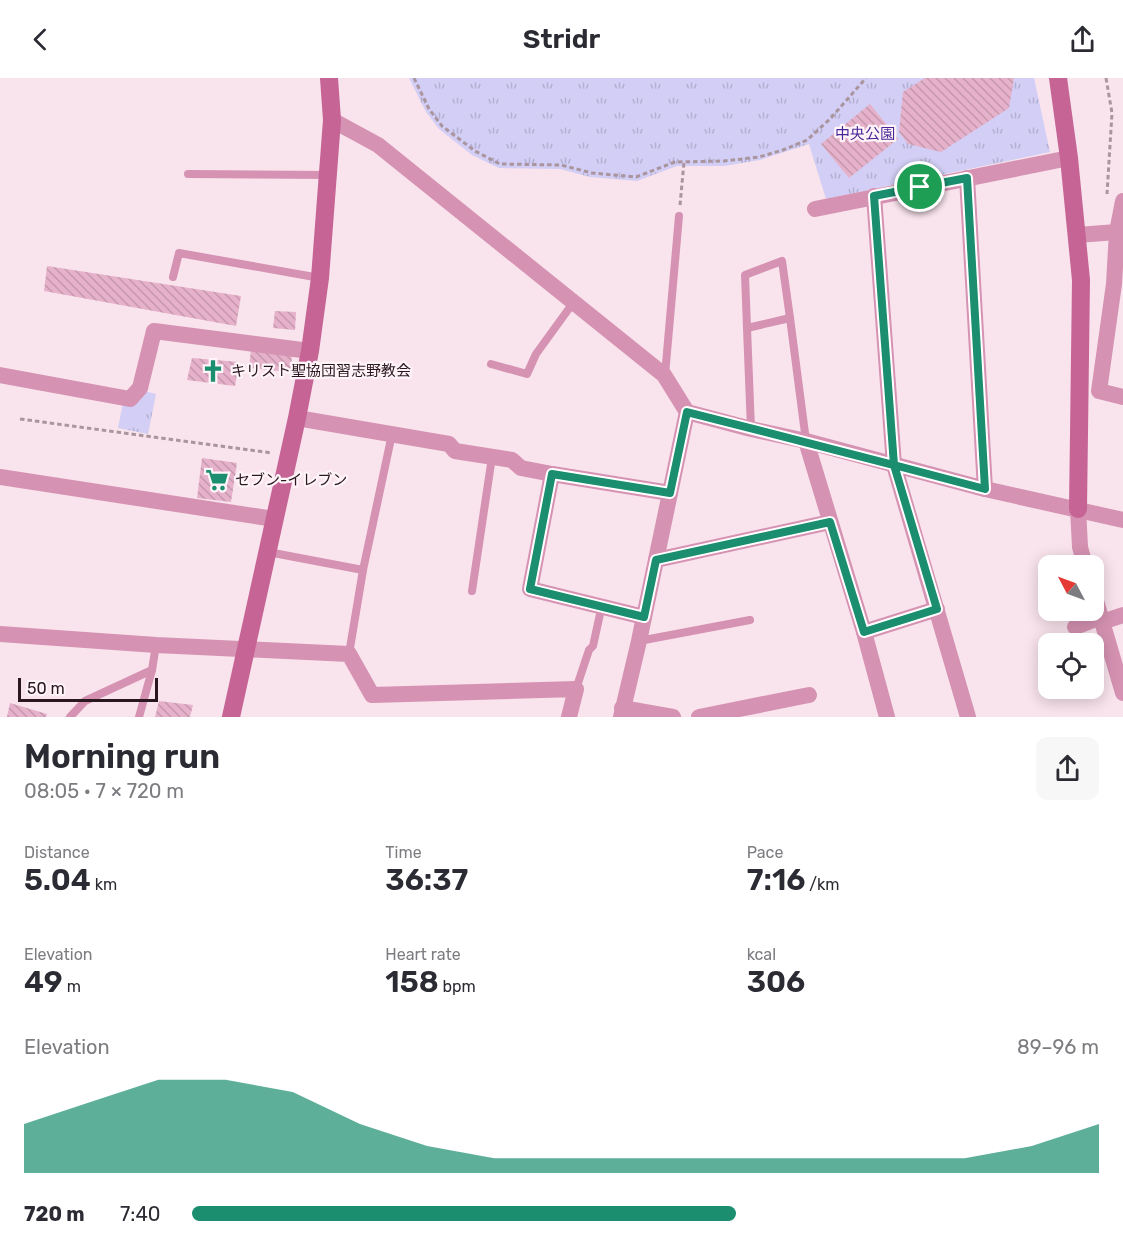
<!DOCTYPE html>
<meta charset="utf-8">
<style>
:root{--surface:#fff;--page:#f7f7f7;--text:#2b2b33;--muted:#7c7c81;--accent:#1a8e6f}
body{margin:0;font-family:Rubik,"Noto Sans JP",sans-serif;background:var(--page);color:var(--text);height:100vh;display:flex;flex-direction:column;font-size:22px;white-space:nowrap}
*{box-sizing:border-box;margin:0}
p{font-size:20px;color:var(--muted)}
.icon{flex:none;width:33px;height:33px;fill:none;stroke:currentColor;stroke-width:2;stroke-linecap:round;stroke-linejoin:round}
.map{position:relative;height:639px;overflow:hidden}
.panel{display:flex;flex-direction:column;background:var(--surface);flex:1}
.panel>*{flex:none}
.needle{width:39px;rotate:311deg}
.tools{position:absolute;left:1038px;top:477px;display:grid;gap:12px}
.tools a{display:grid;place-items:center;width:66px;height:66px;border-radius:12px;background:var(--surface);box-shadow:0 3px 15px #0003;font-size:30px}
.scale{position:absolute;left:18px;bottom:15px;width:140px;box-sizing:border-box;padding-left:6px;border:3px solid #2a1720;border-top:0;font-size:16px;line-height:21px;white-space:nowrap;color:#2a1720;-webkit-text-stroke:4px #fff4f8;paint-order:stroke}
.pin{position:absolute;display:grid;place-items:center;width:51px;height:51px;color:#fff;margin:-26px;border:3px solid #fff;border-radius:50%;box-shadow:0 2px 6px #0007}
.round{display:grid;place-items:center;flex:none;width:63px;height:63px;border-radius:12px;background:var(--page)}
.overview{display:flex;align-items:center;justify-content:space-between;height:102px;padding:0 24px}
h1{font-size:33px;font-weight:600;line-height:45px}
.figures{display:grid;grid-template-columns:repeat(3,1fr);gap:9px;height:102px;padding:6px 24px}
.figures div{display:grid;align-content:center}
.figures b{font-size:30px;font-weight:600}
.figures small{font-size:16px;font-weight:400}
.figures p{font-size:16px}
.chart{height:168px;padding:12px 24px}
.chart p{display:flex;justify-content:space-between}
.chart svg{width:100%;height:108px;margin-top:6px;fill:var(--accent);opacity:.7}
ul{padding:0 24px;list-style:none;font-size:20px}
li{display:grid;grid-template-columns:96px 72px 1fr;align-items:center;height:45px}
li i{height:15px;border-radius:8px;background:var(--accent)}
header{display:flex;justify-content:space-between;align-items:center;height:78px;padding:0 24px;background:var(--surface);font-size:27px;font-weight:600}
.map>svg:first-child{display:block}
.grass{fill:url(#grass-tufts)}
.building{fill:url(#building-back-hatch)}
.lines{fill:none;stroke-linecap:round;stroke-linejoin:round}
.path{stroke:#aa959e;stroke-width:3;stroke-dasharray:4.5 3;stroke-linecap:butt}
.lane{stroke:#d592b2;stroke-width:8}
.street{stroke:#d592b2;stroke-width:16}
.secondary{stroke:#c66496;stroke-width:18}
.route-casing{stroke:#fff;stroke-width:12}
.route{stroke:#1a8e6f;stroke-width:8}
.labels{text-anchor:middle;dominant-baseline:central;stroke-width:4.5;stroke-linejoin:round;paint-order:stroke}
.park-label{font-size:15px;fill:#492798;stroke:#fff4f8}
.poi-label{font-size:15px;fill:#2a1720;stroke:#fff4f8;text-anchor:start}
</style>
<header><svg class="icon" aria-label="back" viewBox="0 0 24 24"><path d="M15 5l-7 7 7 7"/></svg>Stridr<svg class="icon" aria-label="share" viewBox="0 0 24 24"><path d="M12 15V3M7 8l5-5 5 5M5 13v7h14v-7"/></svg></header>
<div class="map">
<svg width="1123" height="639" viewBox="0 0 1123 639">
<defs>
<pattern id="grass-tufts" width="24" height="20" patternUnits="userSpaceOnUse" patternTransform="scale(1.5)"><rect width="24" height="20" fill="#d2cef5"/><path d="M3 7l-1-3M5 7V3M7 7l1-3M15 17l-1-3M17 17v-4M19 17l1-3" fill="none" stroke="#b4b0d2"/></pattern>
<pattern id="building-back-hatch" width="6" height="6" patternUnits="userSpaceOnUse" patternTransform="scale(1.5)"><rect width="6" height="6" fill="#e6b1ca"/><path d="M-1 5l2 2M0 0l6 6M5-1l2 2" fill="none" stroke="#c598ad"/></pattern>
</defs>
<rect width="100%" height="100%" fill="#f9e3ec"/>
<g class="grass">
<path d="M 409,0 L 1034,0 L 1050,74 L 826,121 L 809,66 L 760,82 L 724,88 L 677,88 L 637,103 L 590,99 L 560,91 L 499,90 L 472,77 L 439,51 L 426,34 Z"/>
<path d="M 144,313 L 156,316 L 148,356 L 118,350 L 123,325 Z"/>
</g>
<g class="building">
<path d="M 925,0 L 1014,0 L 1009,30 L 941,74 L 908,66 L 899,54 L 903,14 Z"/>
<path d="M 870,26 L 898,61 L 849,100 L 821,66 Z"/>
<path d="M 47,188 L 241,218 L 236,248 L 44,213 Z"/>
<path d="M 275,233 L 296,234 L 295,252 L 273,250 Z"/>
<path d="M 251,272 L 292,277 L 291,294 L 249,290 Z"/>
<path d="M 192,280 L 239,284 L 235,308 L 187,302 Z"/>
<path d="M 202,380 L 237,385 L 231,424 L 197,420 Z"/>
<path d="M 159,623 L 193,627 L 190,639 L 155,639 Z"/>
<path d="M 10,625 L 47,636 L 46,639 L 7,639 Z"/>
</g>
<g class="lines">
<g class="path">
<path d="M 414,0 L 429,31 L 442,48 L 475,73 L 500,86 L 561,87 L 592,95 L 636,99 L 675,84 L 724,83 L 759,79 L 783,72 L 807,62 L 830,41 L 866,0"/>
<path d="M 1106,0 L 1112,35 L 1107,116"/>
<path d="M 680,127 L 684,84"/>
<path d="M 20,341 L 272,375"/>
</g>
<g class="lane">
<path d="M 188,96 L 328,97"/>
<path d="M 173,199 L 179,175 L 320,200"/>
<path d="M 747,250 L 745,197 L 782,183 L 790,240"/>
<path d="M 491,286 L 527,296 L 536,276 L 573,225"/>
<path d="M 665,297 L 679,138"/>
<path d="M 751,351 L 747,250 L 790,240 L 806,363"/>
<path d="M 268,474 L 363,492"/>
<path d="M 472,513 L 492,379"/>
<path d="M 639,563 L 750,542"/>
<path d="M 349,576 L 363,492 L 392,356"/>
<path d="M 576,611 L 589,572 L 593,568 L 602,527"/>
<path d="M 70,639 L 85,623 L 152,592"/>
<path d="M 139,639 L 152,592 L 156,567"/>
</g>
<g class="street">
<path d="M 332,42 L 378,67 L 664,297 L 687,334 L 751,351 L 806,363 L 985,411 L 1123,442"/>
<path d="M 967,100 L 985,411"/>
<path d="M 874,118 L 894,387 L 968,639"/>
<path d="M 815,131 L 1069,80"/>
<path d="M 1117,154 L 1114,206 L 1099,313 L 1123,319"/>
<path d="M 1077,157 L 1117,154 L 1123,123"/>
<path d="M 0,297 L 130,321 L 140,310 L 154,253 L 310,273"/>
<path d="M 297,340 L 449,366 L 455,373 L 512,382 L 521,390 L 552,396 L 670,415"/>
<path d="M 806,363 L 864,554 L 887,639"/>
<path d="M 552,396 L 530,511 L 644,539"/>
<path d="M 0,399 L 274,441"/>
<path d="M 1078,431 L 1080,469 L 1085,488"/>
<path d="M 656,482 L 830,444"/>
<path d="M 1094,516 L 1123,615"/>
<path d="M 1102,544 L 1123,537"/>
<path d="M 1075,549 L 1101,539"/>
<path d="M 864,554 L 937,531"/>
<path d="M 0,556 L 156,567 L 349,576 L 372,617 L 576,611 L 569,639"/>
<path d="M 622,630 L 673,639"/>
<path d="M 621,639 L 639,563 L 687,334"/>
<path d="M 699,639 L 809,617"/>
</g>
<g class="secondary">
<path d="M 1058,0 L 1069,80 L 1081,202 L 1078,431"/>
<path d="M 231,639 L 297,340 L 310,273 L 320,200 L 332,42 L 329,0"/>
</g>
</g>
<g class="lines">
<g class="route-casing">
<path id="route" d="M 920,109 L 874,118 L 894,387 L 687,334 L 670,415 L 552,396 L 530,511 L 644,539 L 656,482 L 830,444 L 864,554 L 937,531 L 894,387 L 985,411 L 967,100 L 920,109"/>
</g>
<use href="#route" class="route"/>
</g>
<defs>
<g id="church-bare" transform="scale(1.8)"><path d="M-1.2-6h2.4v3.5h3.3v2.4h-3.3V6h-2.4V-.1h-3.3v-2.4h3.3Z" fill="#1a8e6f" stroke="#fff4f8" stroke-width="2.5" paint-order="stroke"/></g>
<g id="supermarket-bare" transform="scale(1.8)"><path d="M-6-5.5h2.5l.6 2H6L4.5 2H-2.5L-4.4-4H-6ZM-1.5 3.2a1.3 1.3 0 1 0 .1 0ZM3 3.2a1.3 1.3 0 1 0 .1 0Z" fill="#1a8e6f" stroke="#fff4f8" stroke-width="2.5" paint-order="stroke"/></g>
</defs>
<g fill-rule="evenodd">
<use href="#church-bare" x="213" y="293"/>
<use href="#supermarket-bare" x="217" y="402"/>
</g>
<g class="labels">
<g class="park-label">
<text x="865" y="56">中央公園</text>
</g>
<g class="poi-label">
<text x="231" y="293">キリスト聖協団習志野教会</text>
<text x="235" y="402">セブン-イレブン</text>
</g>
</g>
</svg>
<div class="tools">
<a><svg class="needle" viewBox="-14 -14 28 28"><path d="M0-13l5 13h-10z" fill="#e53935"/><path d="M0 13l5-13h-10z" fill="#7c7c81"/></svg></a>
<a><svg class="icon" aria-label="locate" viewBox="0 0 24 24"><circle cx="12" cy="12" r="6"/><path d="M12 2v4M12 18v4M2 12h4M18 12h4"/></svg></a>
</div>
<div class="scale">50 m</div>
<div class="pin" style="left:920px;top:109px;background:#1e9e55"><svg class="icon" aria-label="arrive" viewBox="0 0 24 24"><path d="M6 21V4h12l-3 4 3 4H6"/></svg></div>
</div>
<section class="panel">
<div class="overview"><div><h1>Morning run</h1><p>08:05 · 7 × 720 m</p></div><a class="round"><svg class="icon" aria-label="share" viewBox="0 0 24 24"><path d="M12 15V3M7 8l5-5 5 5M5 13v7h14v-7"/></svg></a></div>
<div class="figures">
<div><p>Distance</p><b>5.04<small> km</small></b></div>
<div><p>Time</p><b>36:37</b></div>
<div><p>Pace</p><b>7:16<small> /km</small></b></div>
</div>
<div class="figures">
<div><p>Elevation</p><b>49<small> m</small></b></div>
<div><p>Heart rate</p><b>158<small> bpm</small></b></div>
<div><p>kcal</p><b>306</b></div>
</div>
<div class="chart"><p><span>Elevation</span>89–96 m</p>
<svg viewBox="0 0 160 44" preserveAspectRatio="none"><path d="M0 44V24L10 15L20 6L30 6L40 11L50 24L60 33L70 38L80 38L90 38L100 38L110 38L120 38L130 38L140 38L150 33L160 24V44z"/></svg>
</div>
<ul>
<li><b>720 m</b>7:40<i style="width:60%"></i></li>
</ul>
</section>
